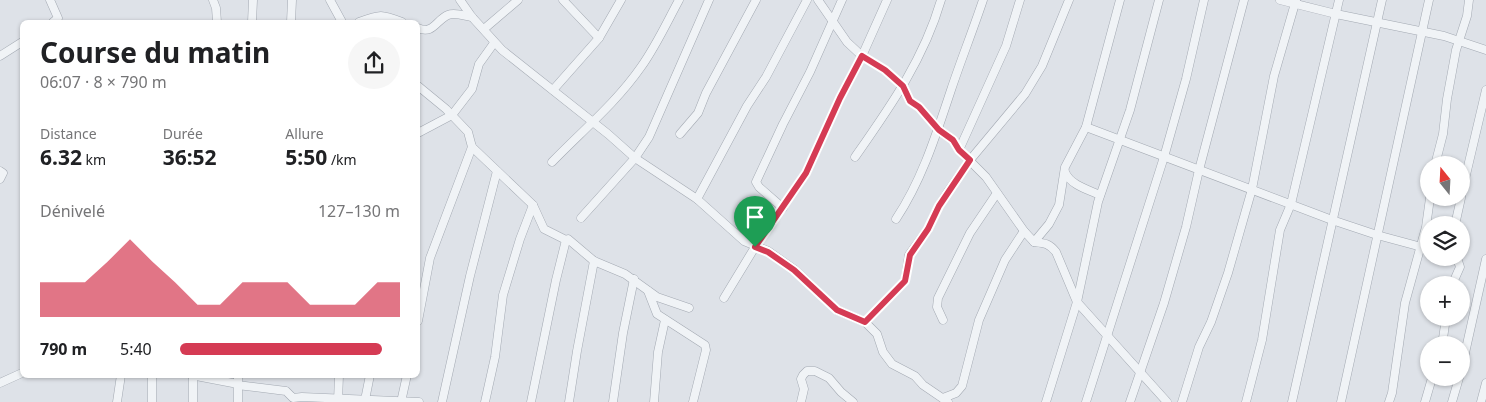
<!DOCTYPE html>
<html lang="fr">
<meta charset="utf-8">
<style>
:root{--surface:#fff;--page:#f6f6f6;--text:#202124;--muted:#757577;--accent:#d53b54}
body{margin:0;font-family:"Noto Sans",sans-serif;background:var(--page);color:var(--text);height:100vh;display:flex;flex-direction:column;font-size:19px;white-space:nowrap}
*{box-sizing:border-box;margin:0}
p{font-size:16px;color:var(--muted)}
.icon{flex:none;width:28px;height:28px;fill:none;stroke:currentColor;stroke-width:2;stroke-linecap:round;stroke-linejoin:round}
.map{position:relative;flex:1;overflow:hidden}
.panel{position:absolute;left:20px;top:20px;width:400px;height:358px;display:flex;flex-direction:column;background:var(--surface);border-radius:8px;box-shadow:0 1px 4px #0004}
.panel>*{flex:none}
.needle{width:32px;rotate:342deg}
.controls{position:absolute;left:1420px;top:156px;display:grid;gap:10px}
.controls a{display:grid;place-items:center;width:50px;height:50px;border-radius:50%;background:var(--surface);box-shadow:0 1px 4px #0004;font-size:25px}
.pin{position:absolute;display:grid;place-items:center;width:42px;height:42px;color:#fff;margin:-51px -21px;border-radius:50% 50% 50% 0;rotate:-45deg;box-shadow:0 0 5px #0007}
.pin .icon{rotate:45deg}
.round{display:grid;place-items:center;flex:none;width:52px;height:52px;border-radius:26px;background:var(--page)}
.overview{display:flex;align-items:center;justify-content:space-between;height:85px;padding:0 20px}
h1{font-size:28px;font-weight:700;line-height:38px}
.stats{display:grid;grid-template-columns:repeat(3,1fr);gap:8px;height:85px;padding:5px 20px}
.stats div{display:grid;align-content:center}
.stats b{font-size:21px;font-weight:700}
.stats small{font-size:14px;font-weight:400}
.stats p{font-size:14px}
.chart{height:140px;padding:10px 20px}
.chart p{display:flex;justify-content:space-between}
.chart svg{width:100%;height:90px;margin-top:5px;fill:var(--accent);opacity:.7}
ul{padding:0 20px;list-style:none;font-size:16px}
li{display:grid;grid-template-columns:80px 60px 1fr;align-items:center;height:38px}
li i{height:12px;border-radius:6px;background:var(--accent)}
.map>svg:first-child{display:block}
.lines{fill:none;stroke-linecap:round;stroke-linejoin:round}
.minor-casing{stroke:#a3a9b2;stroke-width:9}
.minor{stroke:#f0f3f6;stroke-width:8}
.route-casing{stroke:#fff;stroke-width:10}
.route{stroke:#d53b54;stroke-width:6}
</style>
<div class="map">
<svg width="1486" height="402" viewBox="0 0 1486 402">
<rect width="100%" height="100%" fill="#dee2e8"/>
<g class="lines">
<g class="minor-casing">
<g id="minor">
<path d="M 50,0 L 58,18 L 53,22"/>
<path d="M 213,0 L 216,8 L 217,22"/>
<path d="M 330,0 L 342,22"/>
<path d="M 460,0 L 472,17 L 502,50 L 608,134 L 635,158 L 697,199 L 744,241 L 768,251 L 795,270 L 837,310 L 865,322 L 877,334 L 883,352 L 892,364 L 915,376 L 923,385 L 948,402"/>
<path d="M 563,0 L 599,38"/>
<path d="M 818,0 L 847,42 L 862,56 L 885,70 L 903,86 L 910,101 L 919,107 L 939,130 L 953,140 L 959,150 L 986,177 L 1024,231 L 1034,242 C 1044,243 1049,243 1056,252 L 1077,302 L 1167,402"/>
<path d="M 1280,0 L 1336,14 L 1444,36 L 1486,50"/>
<path d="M 252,22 L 253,0"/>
<path d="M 291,22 L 292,0"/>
<path d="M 359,22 C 381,14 381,14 402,22"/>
<path d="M 418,28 C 433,35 436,20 448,15 C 455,12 465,16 472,17"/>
<path d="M 484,29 L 518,0"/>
<path d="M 0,56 L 22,42"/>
<path d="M 418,86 L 446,109 L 468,132 L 472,147 L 533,205 L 544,229 L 566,240 L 568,239 L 594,261 L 625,274 L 657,297 L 689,308"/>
<path d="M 553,90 L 599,38 L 621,0"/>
<path d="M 1086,127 L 1332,220 L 1377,235 L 1429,249"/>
<path d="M 418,133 L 452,115 L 472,89 L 479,64 L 494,43"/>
<path d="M 680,134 L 698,113 L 706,93 L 756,0"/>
<path d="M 959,150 L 1006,46 L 1020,0"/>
<path d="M 855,157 C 890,107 924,59 941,0"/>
<path d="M 552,162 C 582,131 616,103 641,67 C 656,46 667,22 679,0"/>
<path d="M 1435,165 L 1443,134 L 1447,99 L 1456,50 L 1467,16 L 1469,0"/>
<path d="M 0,171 L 3,173 L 0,179"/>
<path d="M 1065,172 C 1070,185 1089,190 1100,195"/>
<path d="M 1461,196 L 1486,90"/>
<path d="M 697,199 L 747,106 L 766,77 L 807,0"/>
<path d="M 783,208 L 759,187 L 756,182 L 783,124 L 810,72 L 842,0"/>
<path d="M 581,218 L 635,158 L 649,137 L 709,0"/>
<path d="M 896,219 C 922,180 936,135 951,90 C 961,60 973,30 983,0"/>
<path d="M 1455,225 L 1461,198"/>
<path d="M 1034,242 L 1049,224 L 1059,205 L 1065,167 L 1086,127 L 1120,0"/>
<path d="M 1452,285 L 1460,267 L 1457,258"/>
<path d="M 648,291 L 657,314 L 705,345 L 706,350 L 693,402"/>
<path d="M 724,298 L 755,247 L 806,173 L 840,98 L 862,56 L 887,0"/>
<path d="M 943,320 L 937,307 L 938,298 L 970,233 L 997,193"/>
<path d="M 418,321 L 430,258 L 472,147"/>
<path d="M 865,322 L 905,281 L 909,255 L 928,229 L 939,206 L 949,190 L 970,160 L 1025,94 L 1042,66 L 1069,0"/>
<path d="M 1442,345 L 1446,318"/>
<path d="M 1461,371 L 1486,259"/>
<path d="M 152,375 L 152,402"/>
<path d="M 191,375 L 238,384"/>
<path d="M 193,375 L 193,402"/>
<path d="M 238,375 L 238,402"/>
<path d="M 0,383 L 22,373"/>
<path d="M 237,385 L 286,391 L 293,398 L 302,397 L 419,402"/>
<path d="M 943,398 L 956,393 L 962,386 L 979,320 L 1005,260 L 1024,231"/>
<path d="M 365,400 L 370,375"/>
<path d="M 117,402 L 121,375"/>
<path d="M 338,402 L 339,375"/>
<path d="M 401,402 L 407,375"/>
<path d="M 442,402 L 470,276 L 497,171"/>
<path d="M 485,402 L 495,357 L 503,295 L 520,239 L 533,205"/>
<path d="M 531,402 L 556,280 L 566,240"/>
<path d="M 569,402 L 577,351 L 594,261"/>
<path d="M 613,402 L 623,333 L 634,279"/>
<path d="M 654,402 L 658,352 L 665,320"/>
<path d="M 801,402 L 804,389 L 801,379 L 803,375 L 807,371 L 815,371 L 829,378 L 841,392 L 853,402"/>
<path d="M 1046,402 L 1077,302 L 1098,202 L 1130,110 L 1159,0"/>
<path d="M 1086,402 L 1164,157 L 1186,79 L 1204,0"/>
<path d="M 1130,402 L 1164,303 L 1186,227 L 1199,170 L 1244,0"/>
<path d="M 1182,402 L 1199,347 L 1211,322 L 1228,273 L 1252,189 L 1274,76 L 1296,0"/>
<path d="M 1246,402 L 1262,340 L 1280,230 L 1291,204 L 1339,0"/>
<path d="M 1292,402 L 1382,0"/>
<path d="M 1341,402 L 1429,0"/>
<path d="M 1389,402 L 1392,393 L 1405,303 L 1426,227 L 1430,198"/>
<path d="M 1425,402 L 1432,378"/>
<path d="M 1452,402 L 1459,378"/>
<path d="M 1481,402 L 1486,383"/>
</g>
</g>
<use href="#minor" class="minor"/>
</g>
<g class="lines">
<g class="route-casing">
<path id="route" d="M 862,56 L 885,70 L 903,86 L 910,101 L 919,107 L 939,130 L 953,140 L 959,150 L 970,160 L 939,206 L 928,229 L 910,255 L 905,281 L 865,322 L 837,310 L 794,270 L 768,252 L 755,247 L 806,173 L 840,98 Z"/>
</g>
<use href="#route" class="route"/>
</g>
</svg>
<div class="controls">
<a><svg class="needle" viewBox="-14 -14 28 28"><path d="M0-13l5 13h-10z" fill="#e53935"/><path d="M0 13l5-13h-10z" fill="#757577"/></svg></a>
<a><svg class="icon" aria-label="layers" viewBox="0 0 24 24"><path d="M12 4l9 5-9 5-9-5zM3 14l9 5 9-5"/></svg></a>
<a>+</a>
<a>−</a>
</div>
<div class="pin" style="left:755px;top:247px;background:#1e9e55"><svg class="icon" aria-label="arrive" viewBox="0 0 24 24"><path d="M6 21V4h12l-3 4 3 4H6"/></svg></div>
<section class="panel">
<div class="overview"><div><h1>Course du matin</h1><p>06:07 · 8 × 790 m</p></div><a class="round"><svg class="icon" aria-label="share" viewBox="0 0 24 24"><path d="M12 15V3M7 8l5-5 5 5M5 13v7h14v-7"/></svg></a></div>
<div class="stats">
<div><p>Distance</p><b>6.32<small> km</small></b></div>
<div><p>Durée</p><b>36:52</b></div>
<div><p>Allure</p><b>5:50<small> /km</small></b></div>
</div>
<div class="chart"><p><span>Dénivelé</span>127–130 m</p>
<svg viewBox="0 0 160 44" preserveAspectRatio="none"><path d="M0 44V27L10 27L20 27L30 17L40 6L50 17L60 27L70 38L80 38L90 27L100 27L110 27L120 38L130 38L140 38L150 27L160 27V44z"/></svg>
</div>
<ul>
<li><b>790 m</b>5:40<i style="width:92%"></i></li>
</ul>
</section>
</div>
